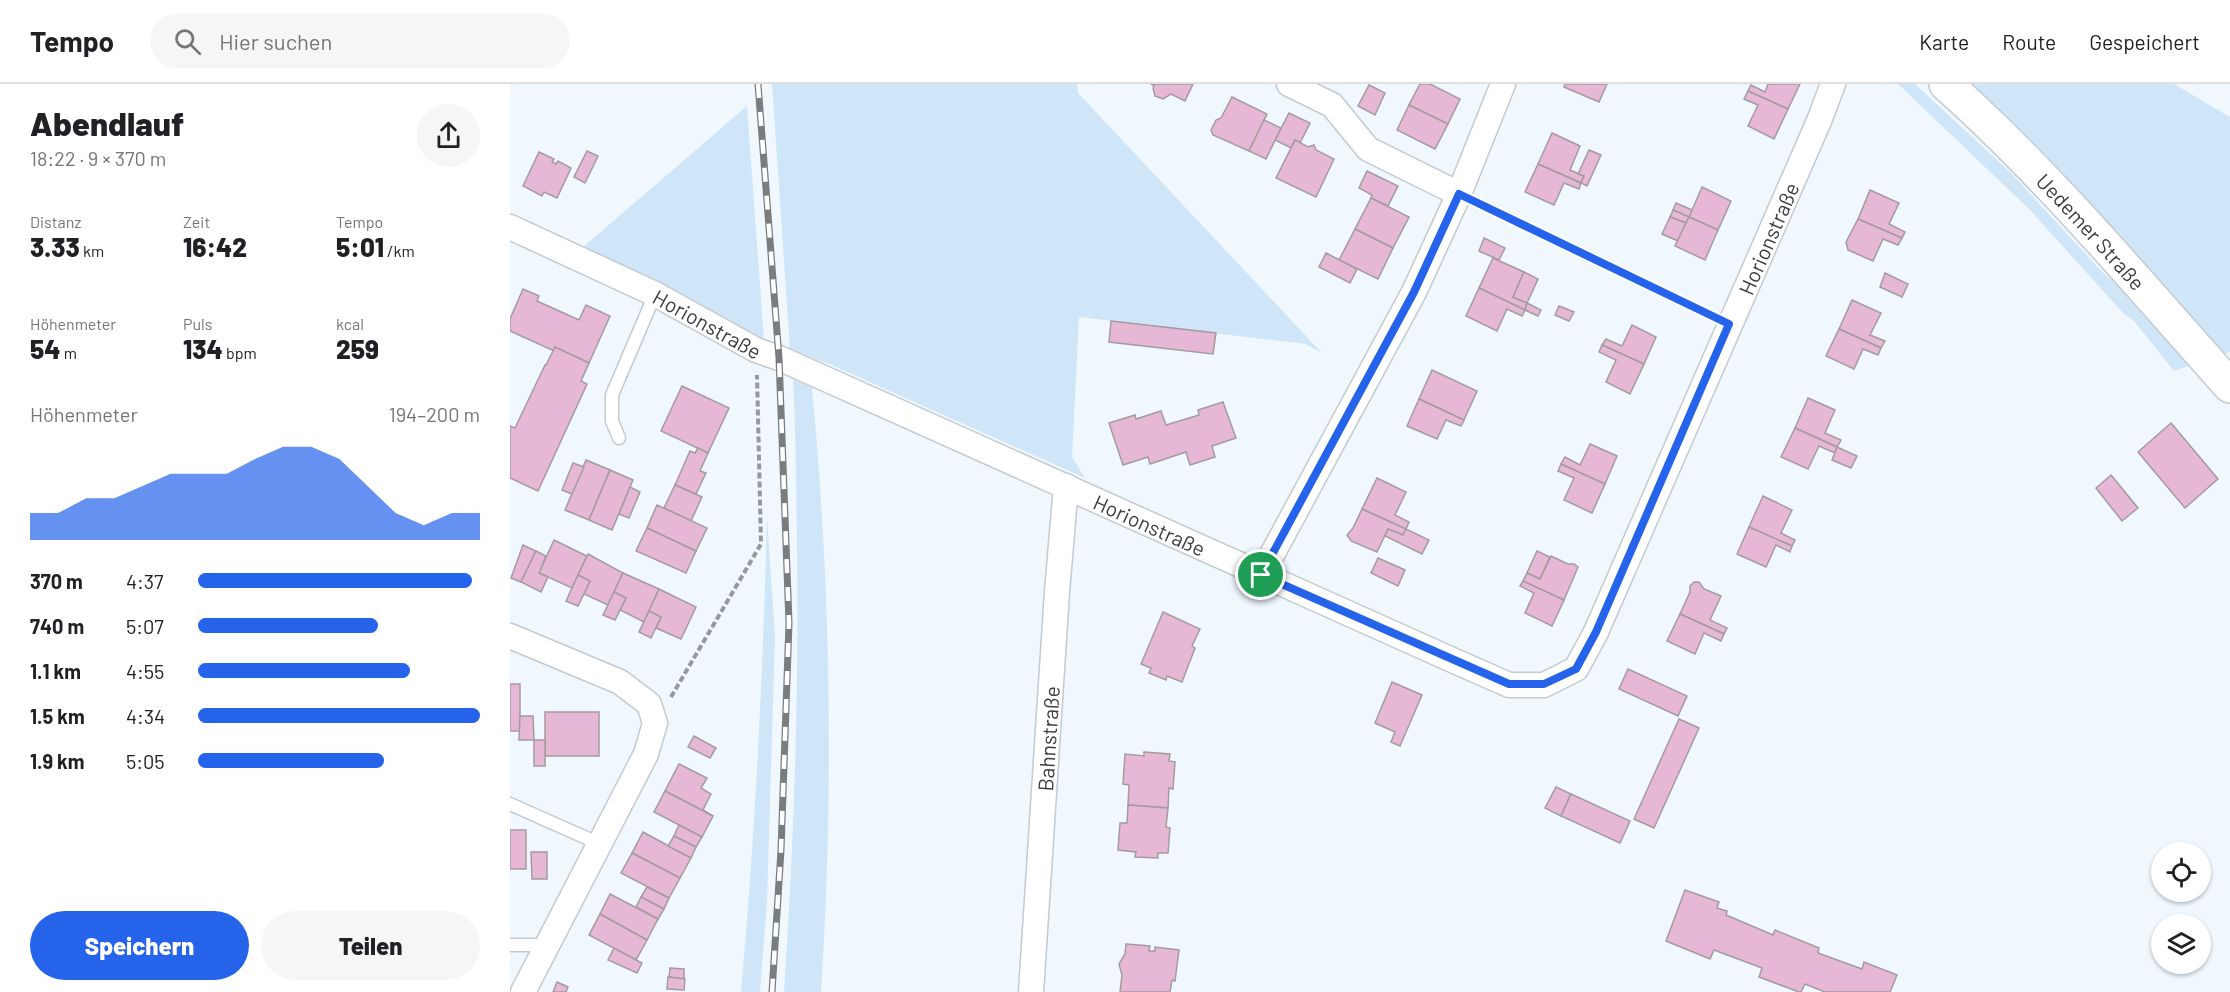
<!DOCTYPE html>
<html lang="de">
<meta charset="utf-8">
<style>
:root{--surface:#fff;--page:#f6f6f6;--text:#202124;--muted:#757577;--line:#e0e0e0;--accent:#2563eb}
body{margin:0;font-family:Barlow,sans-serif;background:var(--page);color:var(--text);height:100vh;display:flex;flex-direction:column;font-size:22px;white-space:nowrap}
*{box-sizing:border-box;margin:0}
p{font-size:20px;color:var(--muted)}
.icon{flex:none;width:33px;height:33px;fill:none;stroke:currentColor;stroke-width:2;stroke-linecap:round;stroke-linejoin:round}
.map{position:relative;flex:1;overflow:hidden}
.details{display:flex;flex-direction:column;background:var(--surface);width:510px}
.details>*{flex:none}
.controls{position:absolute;left:1641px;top:758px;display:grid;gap:12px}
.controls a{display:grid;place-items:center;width:60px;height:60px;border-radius:50%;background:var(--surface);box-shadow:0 2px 4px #0004;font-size:30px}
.pin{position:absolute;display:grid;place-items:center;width:51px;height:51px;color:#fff;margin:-26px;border:3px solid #fff;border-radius:50%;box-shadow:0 2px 6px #0007}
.round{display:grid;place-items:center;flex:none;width:63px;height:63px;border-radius:32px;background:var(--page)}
.overview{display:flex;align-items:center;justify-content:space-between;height:102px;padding:0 30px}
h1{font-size:33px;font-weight:800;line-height:45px}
.figures{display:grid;grid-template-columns:repeat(3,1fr);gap:9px;height:102px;padding:6px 30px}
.figures div{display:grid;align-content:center}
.figures b{font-size:26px;font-weight:800}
.figures small{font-size:16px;font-weight:400}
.figures p{font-size:16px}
.chart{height:168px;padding:12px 30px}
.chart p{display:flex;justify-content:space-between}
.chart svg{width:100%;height:108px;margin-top:6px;fill:var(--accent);opacity:.7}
.action{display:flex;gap:12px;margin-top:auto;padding:12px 30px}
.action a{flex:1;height:69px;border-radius:36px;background:var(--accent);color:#fff;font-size:24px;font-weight:800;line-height:69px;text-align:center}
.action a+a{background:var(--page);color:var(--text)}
ul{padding:0 30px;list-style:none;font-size:20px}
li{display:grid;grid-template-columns:96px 72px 1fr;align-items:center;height:45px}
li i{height:15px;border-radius:8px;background:var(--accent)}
header{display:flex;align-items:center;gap:36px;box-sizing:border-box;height:84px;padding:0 30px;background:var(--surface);border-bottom:2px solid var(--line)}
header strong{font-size:28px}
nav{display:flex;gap:33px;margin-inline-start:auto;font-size:21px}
.search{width:420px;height:54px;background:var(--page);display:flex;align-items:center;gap:15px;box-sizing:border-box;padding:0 21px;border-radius:33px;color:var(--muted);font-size:22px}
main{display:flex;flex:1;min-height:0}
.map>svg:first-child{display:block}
.green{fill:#cfe6f8}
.building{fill:#e7b8d6;stroke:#a39b9f;stroke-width:1.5}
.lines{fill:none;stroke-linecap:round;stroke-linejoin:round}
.lane-casing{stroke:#c3cad0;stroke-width:15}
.street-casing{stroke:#c3cad0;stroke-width:27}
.secondary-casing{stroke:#c3cad0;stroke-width:36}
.path{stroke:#93999d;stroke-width:4;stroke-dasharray:6 3;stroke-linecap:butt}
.lane{stroke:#fff;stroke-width:12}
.street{stroke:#fff;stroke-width:24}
.secondary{stroke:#fff;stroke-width:33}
.rail-casing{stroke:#787d80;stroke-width:7}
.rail{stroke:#fff;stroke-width:4.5;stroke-dasharray:14;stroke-linecap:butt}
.route-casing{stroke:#fff;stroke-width:12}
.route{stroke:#2563eb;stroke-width:8}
.labels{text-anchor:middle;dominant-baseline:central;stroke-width:4.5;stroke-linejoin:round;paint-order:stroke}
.street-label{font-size:21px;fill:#3a3d3f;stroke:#fff}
</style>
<header>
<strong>Tempo</strong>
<div class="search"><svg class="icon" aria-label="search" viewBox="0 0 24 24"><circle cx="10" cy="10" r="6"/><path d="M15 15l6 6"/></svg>Hier suchen</div>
<nav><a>Karte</a><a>Route</a><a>Gespeichert</a></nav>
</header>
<main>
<section class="details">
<div class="overview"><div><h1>Abendlauf</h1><p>18:22 · 9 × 370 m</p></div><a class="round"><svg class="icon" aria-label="share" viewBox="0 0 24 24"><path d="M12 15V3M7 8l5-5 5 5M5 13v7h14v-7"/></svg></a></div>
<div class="figures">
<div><p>Distanz</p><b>3.33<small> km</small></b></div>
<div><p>Zeit</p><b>16:42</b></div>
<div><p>Tempo</p><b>5:01<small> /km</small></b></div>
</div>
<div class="figures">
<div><p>Höhenmeter</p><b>54<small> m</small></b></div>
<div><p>Puls</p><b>134<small> bpm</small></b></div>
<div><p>kcal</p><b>259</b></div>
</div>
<div class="chart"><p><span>Höhenmeter</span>194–200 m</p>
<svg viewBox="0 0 160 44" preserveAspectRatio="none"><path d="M0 44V33L10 33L20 27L30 27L40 22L50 17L60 17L70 17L80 11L90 6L100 6L110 11L120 22L130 33L140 38L150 33L160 33V44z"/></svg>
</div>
<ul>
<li><b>370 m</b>4:37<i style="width:97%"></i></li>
<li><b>740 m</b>5:07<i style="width:64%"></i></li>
<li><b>1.1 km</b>4:55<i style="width:75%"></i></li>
<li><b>1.5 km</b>4:34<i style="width:100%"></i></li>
<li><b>1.9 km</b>5:05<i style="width:66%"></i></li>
</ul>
<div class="action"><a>Speichern</a><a>Teilen</a></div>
</section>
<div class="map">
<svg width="1720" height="908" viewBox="0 0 1720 908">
<rect width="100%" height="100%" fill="#f0f8fe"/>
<g class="green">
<path d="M 262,0 L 567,0 L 568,9 L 812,269 L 795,260 L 569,233 L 562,373 L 575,394 L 317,279 L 280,266 Z"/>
<path d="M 1388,0 L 1405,0 L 1501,89 L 1594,190 L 1636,224 L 1684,280 L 1664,287 L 1624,237 L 1613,229 L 1520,126 Z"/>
<path d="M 1461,0 L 1664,0 L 1720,33 L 1720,268 L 1710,271 C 1631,180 1553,79 1461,0 Z"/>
<path d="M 237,22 L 254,256 L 72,164 Z"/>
<path d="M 283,295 L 302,304 C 321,502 324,709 311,908 L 274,908 C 284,759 289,608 287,459 C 286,404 286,350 283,295 Z"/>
<path d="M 257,433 L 265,552 L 257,819 L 250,908 L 231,908 C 245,750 253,592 257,433 Z"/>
</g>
<g class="building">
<path d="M 641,0 L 683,0 L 675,17 L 661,10 L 653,15 L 645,12 L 643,4 L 644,2 Z"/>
<path d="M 910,0 L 920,0 L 950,15 L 938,40 L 899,21 Z"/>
<path d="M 1055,0 L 1097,0 L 1089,18 L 1054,3 Z"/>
<path d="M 1258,0 L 1290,0 L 1278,25 L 1238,7 L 1241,1 L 1255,8 Z"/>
<path d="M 859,1 L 875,9 L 865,31 L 848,22 Z"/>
<path d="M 1238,7 L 1278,25 L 1264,55 L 1238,42 L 1248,21 L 1234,15 Z"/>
<path d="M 722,13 L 757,30 L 739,67 L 703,51 L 701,46 L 706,36 L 711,34 Z"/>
<path d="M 899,21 L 938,40 L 925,65 L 887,46 Z"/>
<path d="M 779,29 L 800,39 L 790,59 L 785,56 L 781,64 L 765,56 Z"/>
<path d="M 754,36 L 771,44 L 756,75 L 739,67 Z"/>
<path d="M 1042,49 L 1070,62 L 1060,86 L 1074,92 L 1071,99 L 1028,80 Z"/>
<path d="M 785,56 L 798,63 L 804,61 L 806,66 L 824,75 L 806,113 L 766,94 Z"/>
<path d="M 1079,66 L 1091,71 L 1077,102 L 1071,99 L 1074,92 L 1068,90 Z"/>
<path d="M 77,67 L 88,72 L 75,99 L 64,93 Z"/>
<path d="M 29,68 L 44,75 L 42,78 L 46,80 L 48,77 L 61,84 L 47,114 L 34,108 L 32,112 L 13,102 Z"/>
<path d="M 1028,80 L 1071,99 L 1069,105 L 1054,99 L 1044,121 L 1015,108 Z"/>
<path d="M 857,87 L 888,102 L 878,122 L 861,114 L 862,111 L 849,104 Z"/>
<path d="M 1192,103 L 1221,117 L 1208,146 L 1179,133 Z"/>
<path d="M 1360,106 L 1389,119 L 1379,140 L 1395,148 L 1392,154 L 1348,135 Z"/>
<path d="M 861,114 L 899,133 L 883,164 L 845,145 Z"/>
<path d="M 1166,119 L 1182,126 L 1179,133 L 1163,126 Z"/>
<path d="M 1163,126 L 1179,133 L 1176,139 L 1160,133 Z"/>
<path d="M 1160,133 L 1176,139 L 1168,157 L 1152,150 Z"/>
<path d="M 1179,133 L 1208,146 L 1195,176 L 1165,162 Z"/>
<path d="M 1348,135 L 1392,154 L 1388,161 L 1373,155 L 1363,177 L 1338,166 L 1336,158 Z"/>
<path d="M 845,145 L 883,164 L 868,195 L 829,176 Z"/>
<path d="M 974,154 L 995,164 L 989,176 L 969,167 Z"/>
<path d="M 816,169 L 847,185 L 840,199 L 809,183 Z"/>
<path d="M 983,174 L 1014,188 L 1003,213 L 1017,219 L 1015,226 L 969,204 Z"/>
<path d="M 1014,188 L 1028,195 L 1017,219 L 1003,213 Z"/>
<path d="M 1375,189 L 1398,200 L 1392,213 L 1370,203 Z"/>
<path d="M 969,204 L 1015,226 L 1012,232 L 997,225 L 987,247 L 956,232 Z"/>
<path d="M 13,205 L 29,212 L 27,217 L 69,236 L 76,221 L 100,232 L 79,279 L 45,263 L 44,267 L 0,247 L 0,235 Z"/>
<path d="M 1342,216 L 1371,229 L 1360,251 L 1375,257 L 1371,264 L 1329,245 Z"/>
<path d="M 1017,219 L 1031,226 L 1028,232 L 1015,226 Z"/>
<path d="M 1049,222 L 1064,228 L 1059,237 L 1045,231 Z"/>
<path d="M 601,237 L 706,249 L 703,270 L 599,258 Z"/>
<path d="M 1122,241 L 1146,253 L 1134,280 L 1092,261 L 1096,255 L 1112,262 Z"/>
<path d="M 1329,245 L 1371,264 L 1368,271 L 1353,265 L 1344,285 L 1316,272 Z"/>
<path d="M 1092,261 L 1134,280 L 1120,310 L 1096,298 L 1106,276 L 1089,268 Z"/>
<path d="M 45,263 L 79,279 L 71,297 L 77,300 L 28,407 L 0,394 L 0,342 L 5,344 L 35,281 L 36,281 Z"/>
<path d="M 922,286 L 967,307 L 954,336 L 909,315 Z"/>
<path d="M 172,302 L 219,324 L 198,369 L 151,347 Z"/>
<path d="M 1298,314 L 1325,326 L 1315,349 L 1331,356 L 1327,363 L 1285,344 Z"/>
<path d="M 909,315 L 954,336 L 951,342 L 936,336 L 927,355 L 897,342 Z"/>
<path d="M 713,318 L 726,354 L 702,362 L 705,373 L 680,381 L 676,368 L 640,380 L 638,373 L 613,381 L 599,339 L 625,331 L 626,335 L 651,327 L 656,341 L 689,331 L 688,326 Z"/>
<path d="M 1661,339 L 1708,395 L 1675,424 L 1628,368 Z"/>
<path d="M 1285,344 L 1327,363 L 1325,369 L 1309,362 L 1298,385 L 1271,373 Z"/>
<path d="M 1080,360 L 1107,372 L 1095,400 L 1051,380 L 1055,373 L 1070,381 Z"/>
<path d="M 1327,363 L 1347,372 L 1341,384 L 1322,376 Z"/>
<path d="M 188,364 L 198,369 L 190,387 L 196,389 L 186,410 L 165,401 L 180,367 L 185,369 Z"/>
<path d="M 76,376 L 100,386 L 79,436 L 55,426 Z"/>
<path d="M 63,379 L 74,383 L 62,410 L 52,406 Z"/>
<path d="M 1051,380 L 1095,400 L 1082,429 L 1054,416 L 1064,394 L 1048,387 Z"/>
<path d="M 100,386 L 123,396 L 102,446 L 79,436 Z"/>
<path d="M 1601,391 L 1628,424 L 1612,437 L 1586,404 Z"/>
<path d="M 867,394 L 896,408 L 885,431 L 899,438 L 896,445 L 852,425 Z"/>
<path d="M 165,401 L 192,413 L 181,437 L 154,424 Z"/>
<path d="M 120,403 L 130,408 L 119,434 L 109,430 Z"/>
<path d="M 1253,412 L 1282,426 L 1271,449 L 1285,456 L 1282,462 L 1239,443 Z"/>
<path d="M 147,421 L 197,444 L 186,467 L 137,444 Z"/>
<path d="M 852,425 L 896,445 L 893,451 L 878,445 L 867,468 L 841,457 L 837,451 L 843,444 Z"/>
<path d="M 1239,443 L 1282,462 L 1280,468 L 1266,461 L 1256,483 L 1227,470 Z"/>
<path d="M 137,444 L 186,467 L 176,489 L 126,467 Z"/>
<path d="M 878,445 L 893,451 L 896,445 L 919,456 L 912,470 L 875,452 Z"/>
<path d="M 44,456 L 77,472 L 62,504 L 29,489 Z"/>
<path d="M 13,461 L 26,467 L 11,498 L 1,494 Z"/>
<path d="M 26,467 L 36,472 L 29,489 L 38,493 L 31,508 L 11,498 Z"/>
<path d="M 1027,467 L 1040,473 L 1030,495 L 1017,489 Z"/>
<path d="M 78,470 L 113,489 L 98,521 L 74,510 L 80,497 L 68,491 Z"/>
<path d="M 1041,472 L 1058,480 L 1064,480 L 1068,483 L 1054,516 L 1013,497 L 1017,489 L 1030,495 Z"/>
<path d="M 868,474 L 895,486 L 888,502 L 861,489 Z"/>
<path d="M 113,489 L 149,505 L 134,538 L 110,526 L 116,514 L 104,508 Z"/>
<path d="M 68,491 L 80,497 L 68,522 L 56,517 Z"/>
<path d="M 1013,497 L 1054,516 L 1042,542 L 1015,529 L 1024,509 L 1010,502 Z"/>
<path d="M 1184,498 L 1189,498 L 1194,505 L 1211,512 L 1200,536 L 1217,544 L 1214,550 L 1170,530 L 1180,508 L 1180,502 Z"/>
<path d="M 149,505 L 186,523 L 171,555 L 146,544 L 151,533 L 139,527 Z"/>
<path d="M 104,508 L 116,514 L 105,536 L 93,531 Z"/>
<path d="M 139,527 L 151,533 L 141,554 L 129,548 Z"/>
<path d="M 653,528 L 690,545 L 682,562 L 685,564 L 672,598 L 657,592 L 656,596 L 639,589 L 641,584 L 631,580 Z"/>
<path d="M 1170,530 L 1214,550 L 1211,557 L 1194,549 L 1185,570 L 1157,557 Z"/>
<path d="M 1118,585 L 1177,612 L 1168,632 L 1109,605 Z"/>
<path d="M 882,598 L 912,611 L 890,662 L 881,658 L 885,648 L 865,639 Z"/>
<rect x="0" y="600" width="10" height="47"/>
<rect x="35" y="628" width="54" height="44"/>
<path d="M 10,632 L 23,632 L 24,656 L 9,656 Z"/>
<path d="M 1169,635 L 1189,644 L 1144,744 L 1124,735 Z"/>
<path d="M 184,652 L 206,664 L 200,674 L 178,663 Z"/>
<rect x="24" y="656" width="11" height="26"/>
<path d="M 634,668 L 660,670 L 659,677 L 665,678 L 663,705 L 659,704 L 658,724 L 618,721 L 619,701 L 613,700 L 615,670 L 634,672 Z"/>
<path d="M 169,680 L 197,694 L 191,704 L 201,710 L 193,726 L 203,732 L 155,707 Z"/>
<path d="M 1046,703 L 1061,710 L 1051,732 L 1035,724 Z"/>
<path d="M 155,707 L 203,732 L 192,753 L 144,728 Z"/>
<path d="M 1061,710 L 1120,737 L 1110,759 L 1051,732 Z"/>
<path d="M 618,721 L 658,724 L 656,743 L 660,744 L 658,769 L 648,769 L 648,774 L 625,773 L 626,768 L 608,766 L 610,739 L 617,739 Z"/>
<path d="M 169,741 L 192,753 L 186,763 L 164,752 Z"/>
<rect x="0" y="746" width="16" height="39"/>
<path d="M 133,748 L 181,774 L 170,794 L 122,769 Z"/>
<path d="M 164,752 L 186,763 L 181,774 L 158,762 Z"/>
<path d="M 21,768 L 37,768 L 37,795 L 22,795 Z"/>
<path d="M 122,769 L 170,794 L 159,814 L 111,789 Z"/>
<path d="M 137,803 L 159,814 L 154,825 L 131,813 Z"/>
<path d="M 1175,806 L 1209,818 L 1207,824 L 1217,827 L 1216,831 L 1263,851 L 1265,846 L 1309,864 L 1308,869 L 1352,885 L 1354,878 L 1387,891 L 1380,908 L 1315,908 L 1295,900 L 1291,908 L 1289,908 L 1249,893 L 1252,884 L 1204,866 L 1200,875 L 1156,857 Z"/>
<path d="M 100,810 L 148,835 L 137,856 L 90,830 Z"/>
<path d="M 131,813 L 154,825 L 148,835 L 126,823 Z"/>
<path d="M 90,830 L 137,856 L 126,876 L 79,851 Z"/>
<path d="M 616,860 L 640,862 L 639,867 L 645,867 L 645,863 L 669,866 L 665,897 L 662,896 L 660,908 L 610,908 L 612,891 L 609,880 L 615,870 Z"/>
<path d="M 104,864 L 132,879 L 127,889 L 98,876 Z"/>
<path d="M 160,884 L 174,885 L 174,895 L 159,893 Z"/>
<path d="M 158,893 L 175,895 L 174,906 L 157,905 Z"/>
<path d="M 47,898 L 58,903 L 56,908 L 43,908 Z"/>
</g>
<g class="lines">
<g class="lane-casing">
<g id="lane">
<path d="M 109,354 L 102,337 L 102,311 L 145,210"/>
<path d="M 0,720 L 90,760"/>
<path d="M 0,861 L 37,861"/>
</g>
</g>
<g class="street-casing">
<g id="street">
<path d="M 779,0 L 822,21 L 858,65 L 949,110"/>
<path id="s1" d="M 0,143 L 145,210 L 246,266 L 269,274 L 940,575 L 999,601 L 1034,601 L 1066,585 L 1086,548 L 1309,37 L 1323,0"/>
<path d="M 751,491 L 904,208 L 949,110 L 993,0"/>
<path d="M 0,552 L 110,598 L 139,620 L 145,639 L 136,670 L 13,908"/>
<path id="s2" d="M 521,908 L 547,508 L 556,402"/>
</g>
</g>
<g class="secondary-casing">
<g id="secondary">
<path id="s3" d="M 1436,0 C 1539,92 1628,199 1720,302"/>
</g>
</g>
<g class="path">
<path d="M 971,120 L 1200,230"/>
<path d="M 161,613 L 251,460 L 247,291"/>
</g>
<use href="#lane" class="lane"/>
<use href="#street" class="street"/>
<use href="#secondary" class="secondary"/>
<g class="rail-casing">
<path id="rail" d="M 248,0 L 269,274 L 279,539 L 271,766 L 262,908"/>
</g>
<use href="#rail" class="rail"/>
</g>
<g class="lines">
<g class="route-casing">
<path id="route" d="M 949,110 L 1219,240 L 1086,548 L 1066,585 L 1034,600 L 999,600 L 751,491 L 904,208 Z"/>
</g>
<use href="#route" class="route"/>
</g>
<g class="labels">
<g class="street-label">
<text stroke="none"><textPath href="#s3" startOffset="207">Uedemer Straße</textPath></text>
<text stroke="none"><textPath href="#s1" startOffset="1642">Horionstraße</textPath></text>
<text stroke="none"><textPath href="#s1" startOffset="220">Horionstraße</textPath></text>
<text stroke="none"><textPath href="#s1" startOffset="706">Horionstraße</textPath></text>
<text stroke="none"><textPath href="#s2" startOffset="254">Bahnstraße</textPath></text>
</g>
</g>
</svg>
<div class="controls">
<a><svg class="icon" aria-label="locate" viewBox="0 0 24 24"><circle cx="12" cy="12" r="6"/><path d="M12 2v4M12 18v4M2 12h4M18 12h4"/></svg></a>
<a><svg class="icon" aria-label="layers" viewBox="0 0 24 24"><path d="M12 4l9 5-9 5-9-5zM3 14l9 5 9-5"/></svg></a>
</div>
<div class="pin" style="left:751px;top:491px;background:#1e9e55"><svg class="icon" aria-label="arrive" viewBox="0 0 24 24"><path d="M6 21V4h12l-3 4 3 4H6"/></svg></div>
</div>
</main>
